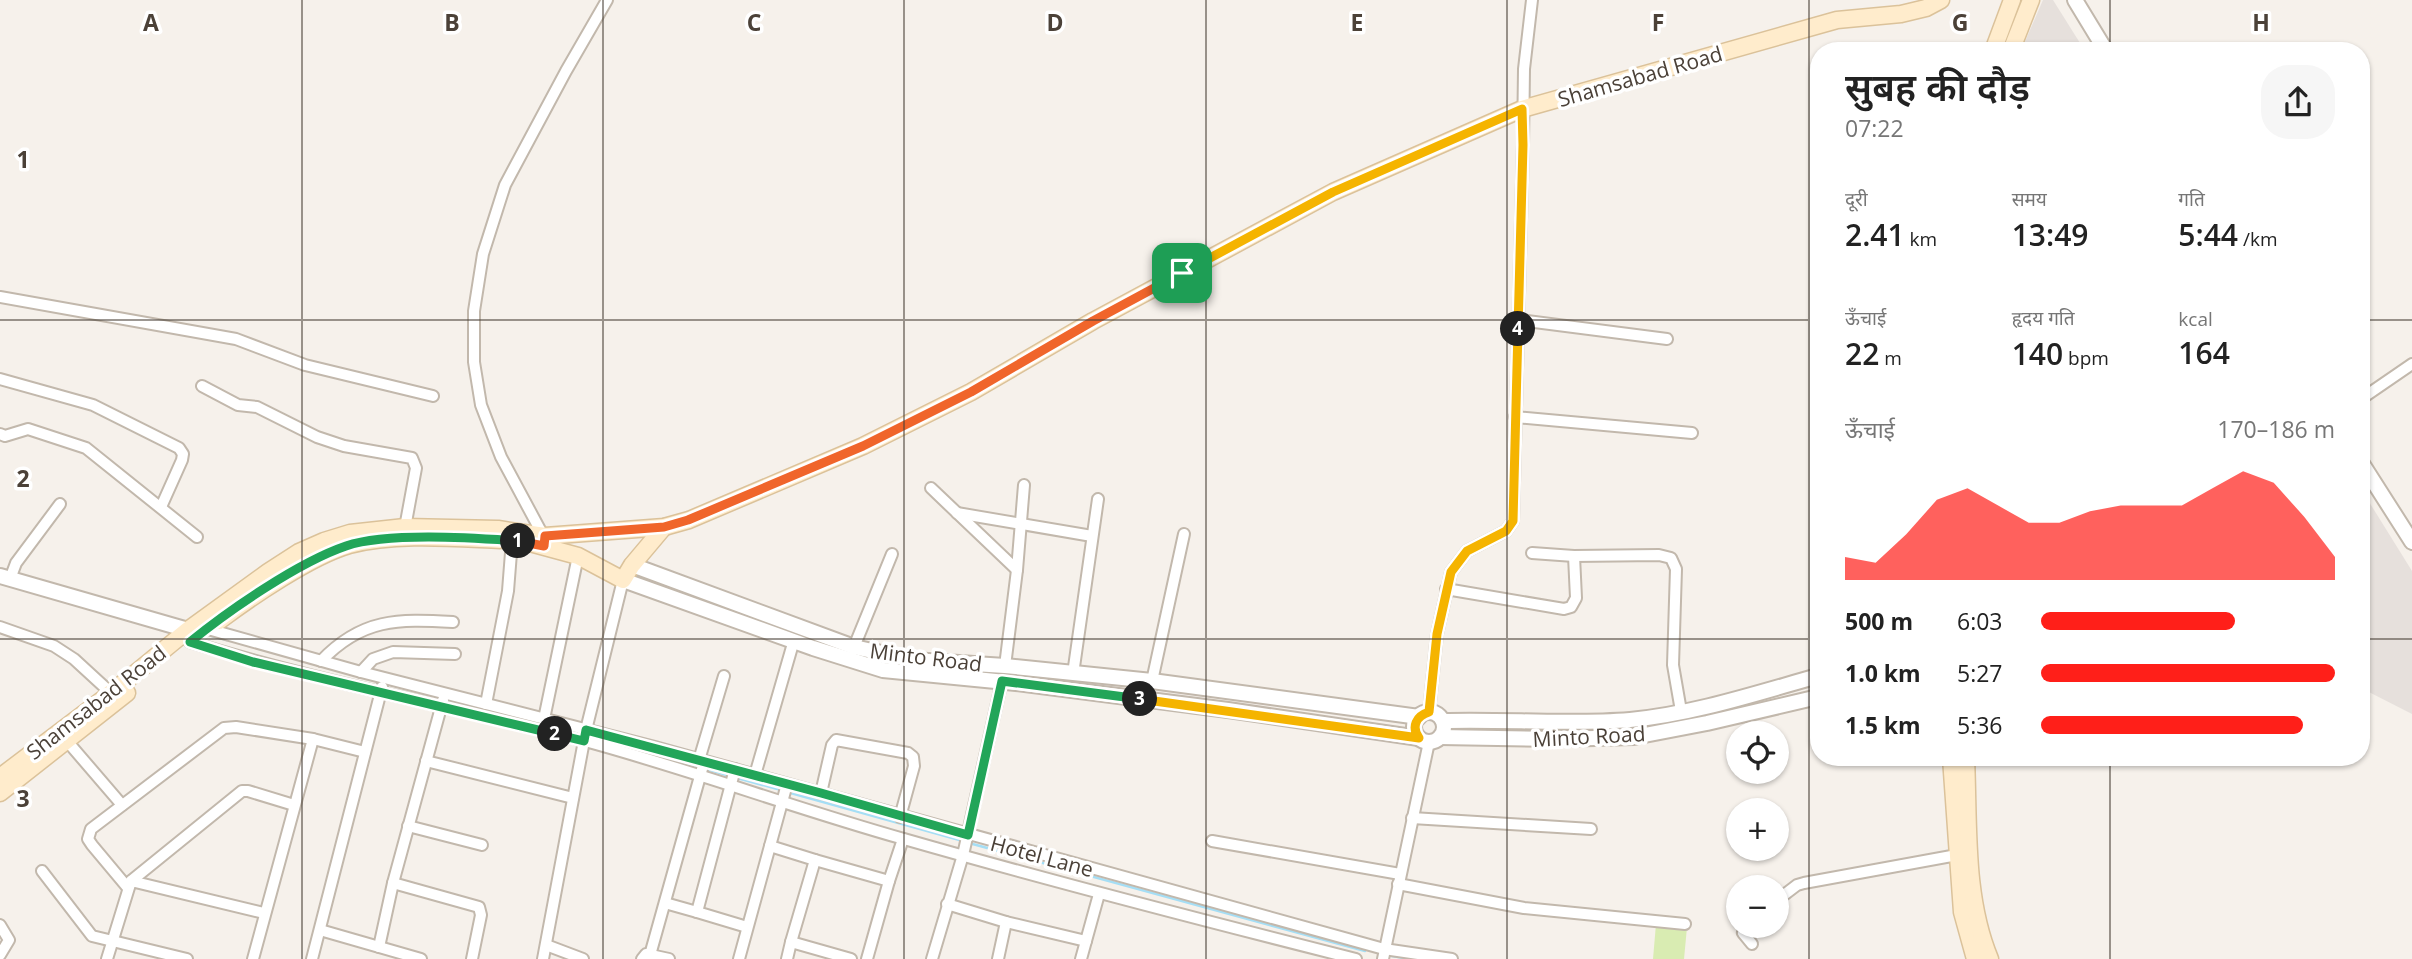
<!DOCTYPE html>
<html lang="hi">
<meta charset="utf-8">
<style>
:root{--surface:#fff;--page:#f6f6f6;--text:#222;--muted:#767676;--accent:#ff1f19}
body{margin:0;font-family:"Open Sans","Noto Sans Devanagari",sans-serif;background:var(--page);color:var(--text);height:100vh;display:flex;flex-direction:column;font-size:26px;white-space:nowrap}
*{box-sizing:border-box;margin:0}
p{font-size:23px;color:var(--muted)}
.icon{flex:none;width:38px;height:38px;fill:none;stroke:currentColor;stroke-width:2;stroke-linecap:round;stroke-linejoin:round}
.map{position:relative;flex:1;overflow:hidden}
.details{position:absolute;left:1810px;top:42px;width:560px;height:724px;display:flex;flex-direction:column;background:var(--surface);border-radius:28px;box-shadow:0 2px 5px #0004}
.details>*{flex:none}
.tools{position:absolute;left:1726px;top:721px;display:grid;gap:14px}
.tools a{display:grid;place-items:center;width:63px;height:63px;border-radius:50%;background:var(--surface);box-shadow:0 2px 5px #0004;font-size:35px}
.pin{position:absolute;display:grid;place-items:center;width:60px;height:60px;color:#fff;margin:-30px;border-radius:14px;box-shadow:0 4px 10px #0006}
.km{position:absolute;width:35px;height:35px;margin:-18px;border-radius:50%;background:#222;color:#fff;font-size:19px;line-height:35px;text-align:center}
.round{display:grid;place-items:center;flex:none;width:74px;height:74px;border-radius:28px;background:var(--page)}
.headline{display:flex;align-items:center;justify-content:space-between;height:119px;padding:0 35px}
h1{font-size:38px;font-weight:600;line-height:52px}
.stats{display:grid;grid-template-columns:repeat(3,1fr);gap:10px;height:119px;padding:7px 35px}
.stats div{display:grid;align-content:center}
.stats b{font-size:30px;font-weight:600}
.stats small{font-size:19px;font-weight:400}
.stats p{font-size:19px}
.chart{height:196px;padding:14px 35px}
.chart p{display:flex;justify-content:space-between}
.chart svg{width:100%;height:126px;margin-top:7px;fill:var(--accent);opacity:.7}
ul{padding:0 35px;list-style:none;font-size:23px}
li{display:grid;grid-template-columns:112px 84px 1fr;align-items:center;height:52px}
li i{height:18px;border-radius:9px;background:var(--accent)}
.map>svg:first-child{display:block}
.industrial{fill:#e6e0dc}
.green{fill:#d9ecb2}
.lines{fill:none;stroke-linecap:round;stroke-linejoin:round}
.stream{stroke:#a5def5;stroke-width:2.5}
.minor-casing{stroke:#c2b8ac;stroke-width:14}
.tertiary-casing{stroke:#c2b8ac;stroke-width:18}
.secondary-casing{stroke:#dbc29a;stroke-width:19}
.minor{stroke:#fff;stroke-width:10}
.tertiary{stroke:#fff;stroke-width:14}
.secondary{stroke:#ffeccc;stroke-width:16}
.split-1-casing{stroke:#fff;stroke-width:14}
.split-2-casing{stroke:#fff;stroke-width:14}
.split-3-casing{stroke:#fff;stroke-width:14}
.split-4-casing{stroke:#fff;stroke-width:14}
.split-5-casing{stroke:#fff;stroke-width:14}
.split-1{stroke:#f0652b;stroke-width:9}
.split-2{stroke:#22a559;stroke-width:9}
.split-3{stroke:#22a559;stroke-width:9}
.split-4{stroke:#f5b400;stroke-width:9}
.split-5{stroke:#f5b400;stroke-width:9}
.grid{fill:none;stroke:#4b4138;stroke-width:2;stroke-opacity:0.55}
.labels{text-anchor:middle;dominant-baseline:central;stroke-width:7;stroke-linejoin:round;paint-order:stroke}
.street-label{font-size:21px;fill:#4b4138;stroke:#fff}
.grid-label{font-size:23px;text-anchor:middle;font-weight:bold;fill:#4b4138;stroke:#fff;stroke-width:7;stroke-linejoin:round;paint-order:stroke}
</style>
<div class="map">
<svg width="2412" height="959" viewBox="0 0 2412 959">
<rect width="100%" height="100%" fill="#f6f1eb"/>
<g class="industrial">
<path d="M 2043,0 L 2053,0 L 2085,51 L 2021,51 Z"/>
<path d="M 2361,489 L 2412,571 L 2412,714 L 2361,688 Z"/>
</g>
<path class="green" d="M 1656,924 L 1687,927 L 1684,959 L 1653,959 Z"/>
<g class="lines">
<g class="stream">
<path d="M 212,636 L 227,640"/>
<path d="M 548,725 L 582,734"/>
<path d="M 589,736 L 700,767"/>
<path d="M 707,769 L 730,776"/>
<path d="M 737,778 L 781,790"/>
<path d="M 787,792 L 963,841"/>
<path d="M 969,843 L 1365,951"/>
<path d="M 1392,956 L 1410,959"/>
</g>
<g class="minor-casing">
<g id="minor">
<path d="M 0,297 L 236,339 L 305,365 L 433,396"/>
<path d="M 1519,320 L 1667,339"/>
<path d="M 0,379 L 93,405 L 179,448 L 183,454 L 182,460 L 161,507"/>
<path d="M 202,386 L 238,405 L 257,407 L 317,437 L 344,446 L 412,458 L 416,468 L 404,533"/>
<path d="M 2361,399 L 2412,364"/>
<path d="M 1515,417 L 1692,433"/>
<path d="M 0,434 L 5,436 L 28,429 L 86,448 L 197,537"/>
<path d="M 931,488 L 1017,570"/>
<path d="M 957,513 L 1092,536"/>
<path d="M 545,539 L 501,457 L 481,405 L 474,362 L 474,311 L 483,254 L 505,185 L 566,71 L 607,0"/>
<path d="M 1532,553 L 1574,556 L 1659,555 L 1671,558 L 1676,569 L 1673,665 L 1681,711"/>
<path d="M 10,579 L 16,563 L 60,504"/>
<path d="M 1446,589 L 1564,609 L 1571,607 L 1576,598 L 1574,556"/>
<path d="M 0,627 L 54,646 L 74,659 L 111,693"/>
<path d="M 191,630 L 208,629 L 361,672 L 655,747 L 1384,949 L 1452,959"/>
<path d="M 182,635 L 190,642 C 320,682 453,707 585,741 C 692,770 797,809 904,839 C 1054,882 1205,921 1356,959"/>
<path d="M 854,647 L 892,554"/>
<path d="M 321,661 C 362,618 398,619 453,622"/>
<path d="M 1005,666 L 1017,570 L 1024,485"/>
<path d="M 361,672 L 373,659 L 393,652 L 455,654"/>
<path d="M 1073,674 L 1098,499"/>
<path d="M 1152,681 L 1184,534"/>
<path d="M 486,704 L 508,591 L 512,540"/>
<path d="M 1429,712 L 1437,634 L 1451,572 L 1467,551 L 1506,531 L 1513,521 L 1523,145 L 1524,69 L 1532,0"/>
<path d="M 544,719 L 578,556"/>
<path d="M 67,741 L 122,805"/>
<path d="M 699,760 L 724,676"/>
<path d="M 426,761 L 573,798"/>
<path d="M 735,769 L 697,912 L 747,927"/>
<path d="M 755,775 L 794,640"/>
<path d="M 821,793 L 832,745 L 836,740 L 908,753 L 913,757 L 914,766 L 900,817"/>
<path d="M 1412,818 L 1591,829"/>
<path d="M 408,826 L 482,845"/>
<path d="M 1212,841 L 1400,874"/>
<path d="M 770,846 L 815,860 L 791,942"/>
<path d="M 815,860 L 889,881 L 867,959"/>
<path d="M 42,871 L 92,936 L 187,959"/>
<path d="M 131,881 L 242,791 L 248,791 L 294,805"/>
<path d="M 889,881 L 903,839"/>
<path d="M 393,883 L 443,700"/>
<path d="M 1398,884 L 1524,908 L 1685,924"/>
<path d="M 128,888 L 92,845 L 88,839 L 91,829 L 224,728 L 236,727 L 313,739 L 365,752"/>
<path d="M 1776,901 L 1797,885 L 1804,883 L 1957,855"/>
<path d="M 665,903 L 697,912"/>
<path d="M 947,904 L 1006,922 L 998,959"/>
<path d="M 1006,922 L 1086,941"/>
<path d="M 0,925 L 9,940 L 0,955"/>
<path d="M 1749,926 L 1743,933 L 1752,944"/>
<path d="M 320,930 L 421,959"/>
<path d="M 546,945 L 583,959"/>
<path d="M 379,947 L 393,883 L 479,907 L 481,915 L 472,959"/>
<path d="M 650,955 L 702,769"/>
<path d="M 107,959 L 131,881 L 264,913"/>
<path d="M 253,959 L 313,739"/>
<path d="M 312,959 L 382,687"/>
<path d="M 543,959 L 586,730 L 623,580"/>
<path d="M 642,959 L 646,954 L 669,959"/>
<path d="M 739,959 L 787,784"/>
<path d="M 787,959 L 791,942 L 851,959"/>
<path d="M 932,959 L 963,855 L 1002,681"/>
<path d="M 1081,959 L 1099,894"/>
<path d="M 1383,959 L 1429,742"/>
</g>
</g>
<g class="tertiary-casing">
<g id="tertiary">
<path d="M 2075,0 L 2106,51"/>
<path d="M 2361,462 L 2412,542"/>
<path d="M 632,565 L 854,647 L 913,660 L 1005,666 L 1152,681 L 1419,717"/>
<path d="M 0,576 L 188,630"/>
<path d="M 623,580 L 813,648 L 883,670 L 1016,683 L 1228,710 L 1419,738"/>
<circle cx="1429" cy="727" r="15"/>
<path d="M 1443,721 C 1505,719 1568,725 1630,720 C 1694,714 1757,693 1818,676"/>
<path d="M 1440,737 L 1556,739 L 1634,737 L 1707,723 L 1818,697"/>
</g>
</g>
<g class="secondary-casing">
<g id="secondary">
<path d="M 1993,51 L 2012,0"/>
<path d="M 2011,51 L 2031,0"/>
<path d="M 530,543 L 578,556 L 623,580 L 632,565 L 664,527"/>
<path d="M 219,621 C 251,597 311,556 349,545 C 397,533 452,538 500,540"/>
<path d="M 1951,758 L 1962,912 L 1975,959"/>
<path d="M 1966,758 C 1969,824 1964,897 1990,959"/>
<path d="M 0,777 L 111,693 L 188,630 L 268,572 L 299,552 L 324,541 L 350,533 L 405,527 L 498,529 L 545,536 L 664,527 L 689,520 L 863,446 L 971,392 L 1093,321 L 1333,192 L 1522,109 L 1837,20 L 1901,14 L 1926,8 L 1941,0"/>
<path d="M 0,793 L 127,693"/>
</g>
</g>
<use href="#minor" class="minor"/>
<use href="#tertiary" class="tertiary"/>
<use href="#secondary" class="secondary"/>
</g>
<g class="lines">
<g class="split-1-casing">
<path id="split-1" d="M 518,541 L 544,546 L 545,536 L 664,527 L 688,520 L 863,446 L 971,392 L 1093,321 L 1182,273"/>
</g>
<g class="split-2-casing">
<path id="split-2" d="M 518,541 C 473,538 388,532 346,546 C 299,562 229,610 190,642 L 253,662 L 555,734"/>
</g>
<g class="split-3-casing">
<path id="split-3" d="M 555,734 L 584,741 L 586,730 L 821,793 L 968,835 L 1002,681 L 1140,699"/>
</g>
<g class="split-4-casing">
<path id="split-4" d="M 1140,699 L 1419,738 C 1411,727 1416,716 1429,712 L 1437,634 L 1451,572 L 1467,551 L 1506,531 L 1513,521 L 1518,329"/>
</g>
<g class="split-5-casing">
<path id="split-5" d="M 1182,273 L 1333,192 L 1522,109 L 1523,145 L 1518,329"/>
</g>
<use href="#split-1" class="split-1"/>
<use href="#split-2" class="split-2"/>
<use href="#split-3" class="split-3"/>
<use href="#split-4" class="split-4"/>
<use href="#split-5" class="split-5"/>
</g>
<path class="grid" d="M 302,0 L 302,959M 603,0 L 603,959M 904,0 L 904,959M 1206,0 L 1206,959M 1507,0 L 1507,959M 1809,0 L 1809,959M 2110,0 L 2110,51M 0,320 L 1818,320M 2361,320 L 2412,320M 0,639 L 1818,639M 2361,639 L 2412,639M 2110,758 L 2110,959"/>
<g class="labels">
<g class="street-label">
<text transform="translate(1640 76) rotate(-16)">Shamsabad Road</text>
<text transform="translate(926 657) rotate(7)">Minto Road</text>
<text transform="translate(96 702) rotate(-38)">Shamsabad Road</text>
<text transform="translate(1589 736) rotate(-3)">Minto Road</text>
<text transform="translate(1042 856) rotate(15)">Hotel Lane</text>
</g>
</g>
<g class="grid-label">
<text x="151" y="31">A</text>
<text x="452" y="31">B</text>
<text x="754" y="31">C</text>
<text x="1055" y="31">D</text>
<text x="1357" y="31">E</text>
<text x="1658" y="31">F</text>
<text x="1960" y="31">G</text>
<text x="2261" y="31">H</text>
<text x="23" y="168">1</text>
<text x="23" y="487">2</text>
<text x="23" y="807">3</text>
</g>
</svg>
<div class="tools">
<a><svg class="icon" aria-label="locate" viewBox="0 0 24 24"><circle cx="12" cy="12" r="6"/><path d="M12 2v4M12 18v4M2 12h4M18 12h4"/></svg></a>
<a>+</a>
<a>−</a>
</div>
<div class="pin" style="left:1182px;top:273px;background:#1e9e55"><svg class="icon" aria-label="arrive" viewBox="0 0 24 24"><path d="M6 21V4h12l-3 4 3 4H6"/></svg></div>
<b class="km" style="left:518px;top:541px">1</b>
<b class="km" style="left:555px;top:734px">2</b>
<b class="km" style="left:1140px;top:699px">3</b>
<b class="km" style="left:1518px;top:329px">4</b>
<section class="details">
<div class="headline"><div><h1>सुबह की दौड़</h1><p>07:22</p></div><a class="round"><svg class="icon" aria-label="share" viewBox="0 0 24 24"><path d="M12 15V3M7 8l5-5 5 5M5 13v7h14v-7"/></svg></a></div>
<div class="stats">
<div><p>दूरी</p><b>2.41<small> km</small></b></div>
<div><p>समय</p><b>13:49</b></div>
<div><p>गति</p><b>5:44<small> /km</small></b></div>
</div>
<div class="stats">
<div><p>ऊँचाई</p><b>22<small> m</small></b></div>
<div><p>हृदय गति</p><b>140<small> bpm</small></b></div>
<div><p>kcal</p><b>164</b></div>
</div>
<div class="chart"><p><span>ऊँचाई</span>170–186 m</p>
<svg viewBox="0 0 160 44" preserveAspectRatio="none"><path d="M0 44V36L10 38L20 28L30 16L40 12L50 18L60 24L70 24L80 20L90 18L100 18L110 18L120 12L130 6L140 10L150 22L160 36V44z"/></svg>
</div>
<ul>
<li><b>500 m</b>6:03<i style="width:66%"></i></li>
<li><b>1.0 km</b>5:27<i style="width:100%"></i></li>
<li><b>1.5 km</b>5:36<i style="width:89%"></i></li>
</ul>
</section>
</div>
